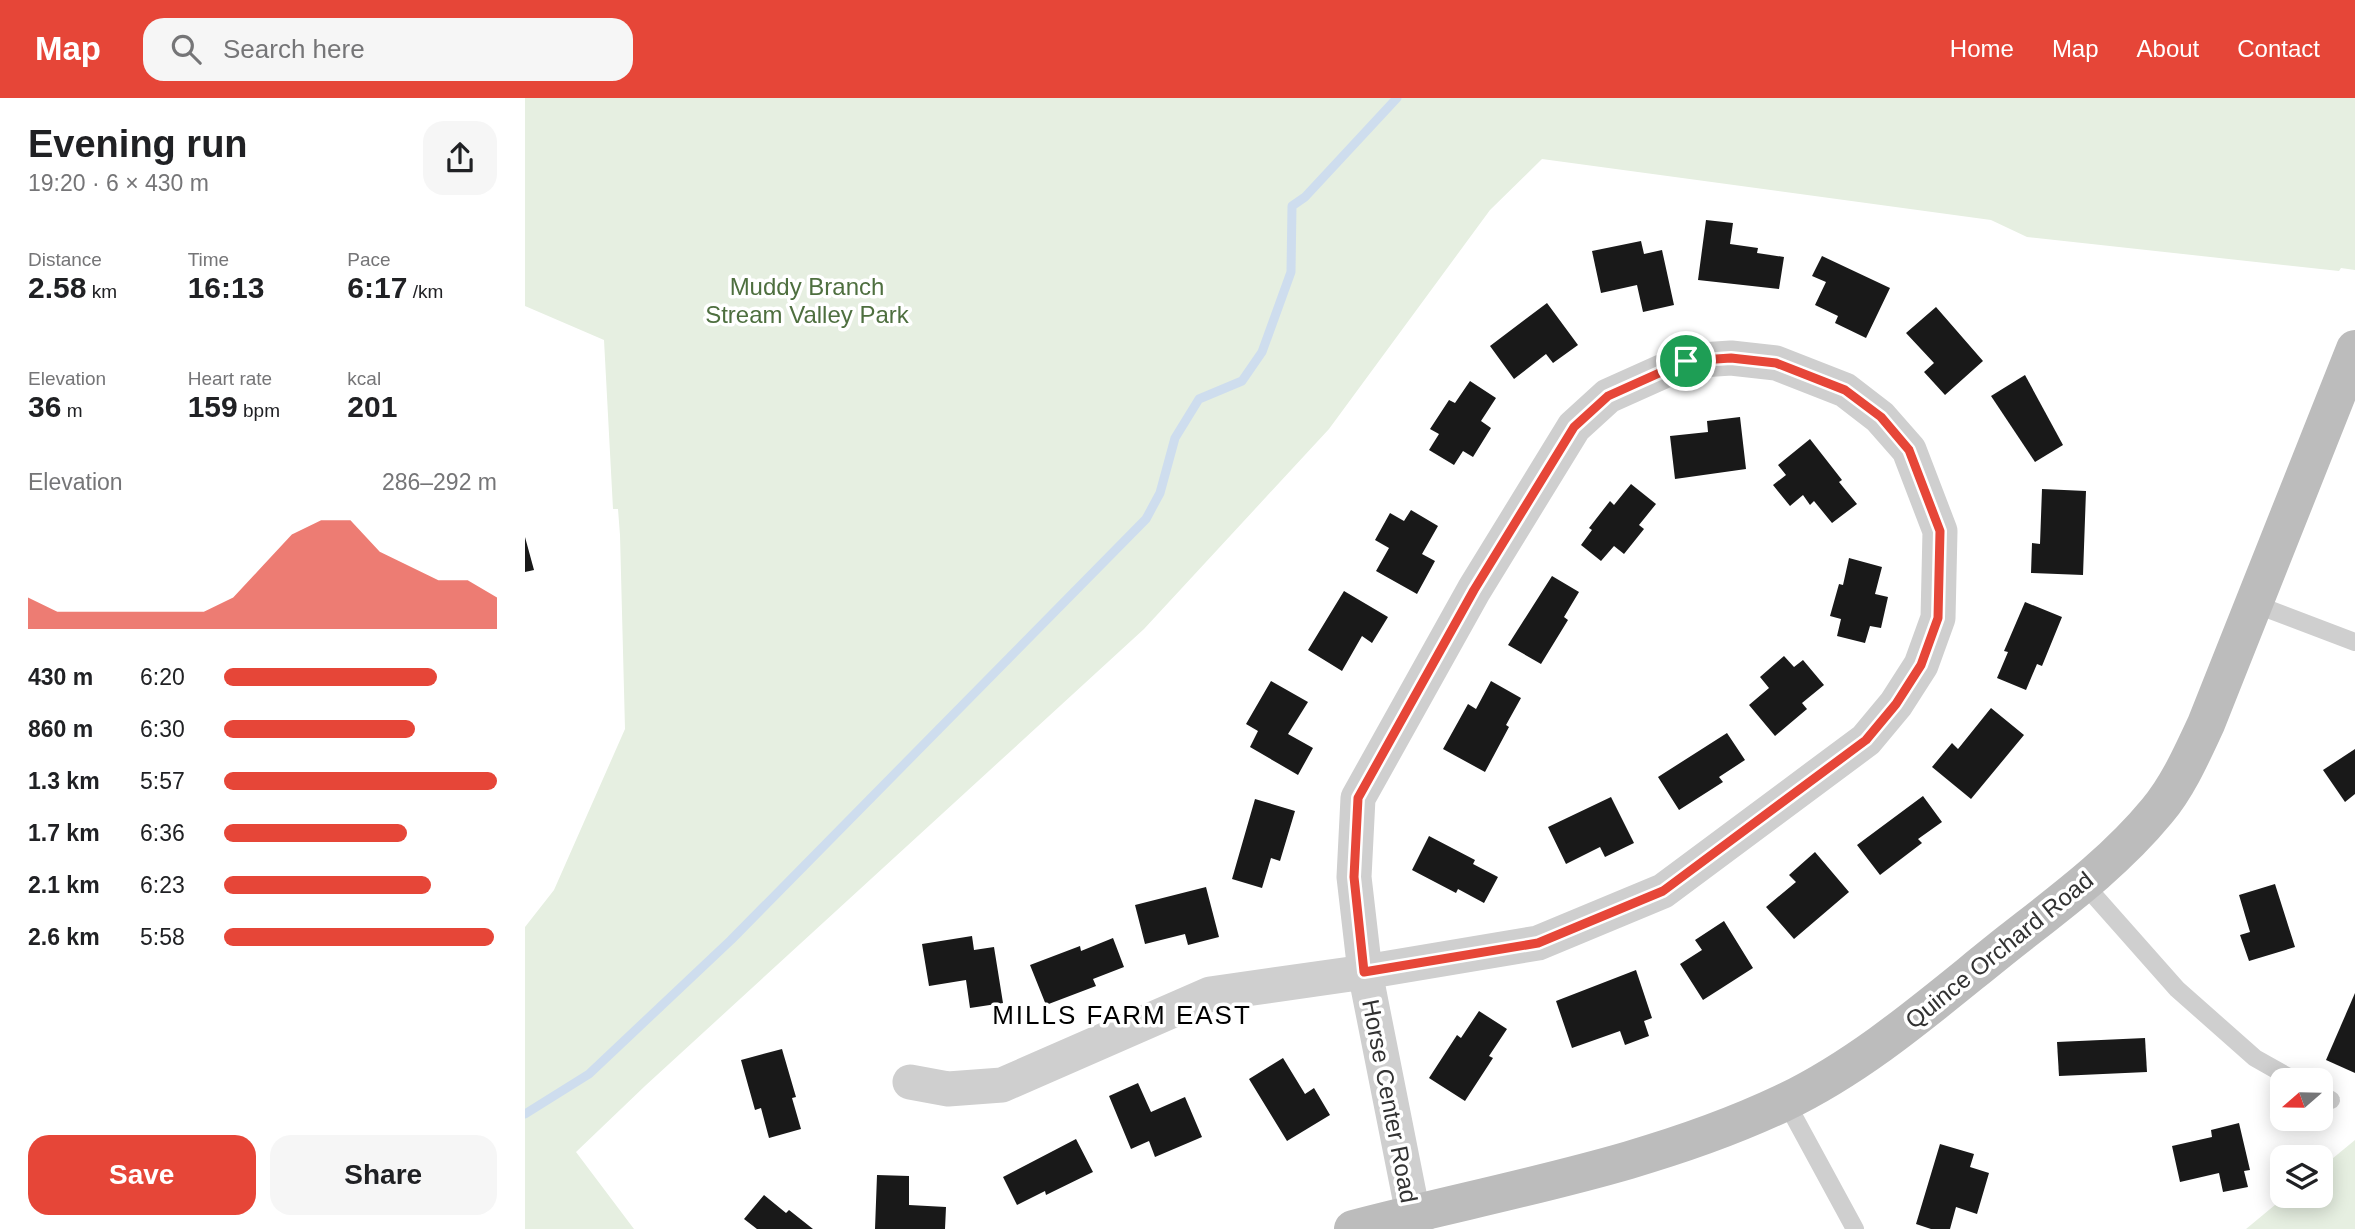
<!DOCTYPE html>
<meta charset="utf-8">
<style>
:root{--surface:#fff;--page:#f6f6f6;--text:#202124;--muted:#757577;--accent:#e64638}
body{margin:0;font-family:Helvetica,sans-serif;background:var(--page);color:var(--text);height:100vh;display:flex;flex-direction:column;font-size:26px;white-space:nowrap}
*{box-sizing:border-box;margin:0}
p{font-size:23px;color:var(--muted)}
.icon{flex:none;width:38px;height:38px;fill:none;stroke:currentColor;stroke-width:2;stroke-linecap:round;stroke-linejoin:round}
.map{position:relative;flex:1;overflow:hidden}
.drawer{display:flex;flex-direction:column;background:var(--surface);width:525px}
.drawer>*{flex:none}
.needle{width:46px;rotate:250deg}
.tools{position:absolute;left:1745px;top:970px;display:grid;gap:14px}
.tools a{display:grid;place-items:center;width:63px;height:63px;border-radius:14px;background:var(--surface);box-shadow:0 4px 18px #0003;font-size:35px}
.pin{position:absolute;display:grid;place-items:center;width:60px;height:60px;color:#fff;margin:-30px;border:4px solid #fff;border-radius:50%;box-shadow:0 2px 7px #0007}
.round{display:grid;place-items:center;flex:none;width:74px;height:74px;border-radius:21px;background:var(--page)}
.headline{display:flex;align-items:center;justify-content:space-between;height:119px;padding:0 28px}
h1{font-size:38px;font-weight:800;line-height:52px}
.metrics{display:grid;grid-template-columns:repeat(3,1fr);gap:10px;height:119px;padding:7px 28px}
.metrics div{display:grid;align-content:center}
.metrics b{font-size:30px;font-weight:800}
.metrics small{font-size:19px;font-weight:400}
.metrics p{font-size:19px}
.chart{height:196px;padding:14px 28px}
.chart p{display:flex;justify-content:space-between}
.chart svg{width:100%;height:126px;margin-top:7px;fill:var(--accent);opacity:.7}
.primary-button{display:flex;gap:14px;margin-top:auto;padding:14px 28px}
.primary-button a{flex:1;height:80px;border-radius:21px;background:var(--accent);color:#fff;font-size:28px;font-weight:800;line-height:80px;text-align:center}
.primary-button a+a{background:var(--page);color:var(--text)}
ul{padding:0 28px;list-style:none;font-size:23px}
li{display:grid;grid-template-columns:112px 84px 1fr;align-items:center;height:52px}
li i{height:18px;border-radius:9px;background:var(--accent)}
header{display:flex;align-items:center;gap:42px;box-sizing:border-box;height:98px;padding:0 35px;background:var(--accent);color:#fff}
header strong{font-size:33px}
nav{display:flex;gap:38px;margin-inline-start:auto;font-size:24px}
.search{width:490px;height:63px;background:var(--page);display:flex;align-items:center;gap:18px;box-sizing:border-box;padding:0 24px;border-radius:21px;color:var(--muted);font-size:26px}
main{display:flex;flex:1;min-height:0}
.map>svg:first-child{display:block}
.green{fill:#e6efe1}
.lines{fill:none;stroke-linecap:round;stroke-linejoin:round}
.stream{stroke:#ceddee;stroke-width:9}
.building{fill:#191919}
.lane{stroke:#cfcfcf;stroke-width:18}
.street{stroke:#cfcfcf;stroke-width:35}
.secondary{stroke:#bcbcbc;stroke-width:38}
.route-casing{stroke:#fff;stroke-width:14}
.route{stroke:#e64638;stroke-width:9}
.labels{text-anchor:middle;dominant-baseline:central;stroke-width:7;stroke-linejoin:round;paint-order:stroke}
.park-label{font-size:24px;fill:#4e6f3f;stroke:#fff}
.street-label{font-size:24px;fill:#323232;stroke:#fff}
.neighbourhood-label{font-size:26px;letter-spacing:2px;fill:#000;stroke:#fff}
</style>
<header>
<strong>Map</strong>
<div class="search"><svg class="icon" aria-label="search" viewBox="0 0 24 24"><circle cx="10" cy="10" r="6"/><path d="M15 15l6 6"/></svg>Search here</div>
<nav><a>Home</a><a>Map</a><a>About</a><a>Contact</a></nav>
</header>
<main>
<section class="drawer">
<div class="headline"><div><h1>Evening run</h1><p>19:20 · 6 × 430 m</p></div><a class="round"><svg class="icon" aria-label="share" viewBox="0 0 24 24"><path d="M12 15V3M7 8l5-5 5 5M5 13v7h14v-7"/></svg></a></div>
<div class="metrics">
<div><p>Distance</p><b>2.58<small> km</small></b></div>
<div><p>Time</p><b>16:13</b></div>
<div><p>Pace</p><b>6:17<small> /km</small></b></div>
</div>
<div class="metrics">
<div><p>Elevation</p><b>36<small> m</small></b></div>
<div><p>Heart rate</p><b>159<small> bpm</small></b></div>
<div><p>kcal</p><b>201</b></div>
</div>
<div class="chart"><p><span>Elevation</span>286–292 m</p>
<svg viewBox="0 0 160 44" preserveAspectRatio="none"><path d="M0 44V33L10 38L20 38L30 38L40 38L50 38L60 38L70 33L80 22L90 11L100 6L110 6L120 17L130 22L140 27L150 27L160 33V44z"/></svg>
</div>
<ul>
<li><b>430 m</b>6:20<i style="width:78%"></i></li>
<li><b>860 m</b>6:30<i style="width:70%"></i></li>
<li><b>1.3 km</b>5:57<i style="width:100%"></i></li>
<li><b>1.7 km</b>6:36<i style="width:67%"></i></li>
<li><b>2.1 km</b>6:23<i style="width:76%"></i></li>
<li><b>2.6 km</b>5:58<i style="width:99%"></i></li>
</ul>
<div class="primary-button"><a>Save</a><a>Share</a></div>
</section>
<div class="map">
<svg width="1830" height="1131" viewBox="0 0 1830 1131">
<rect width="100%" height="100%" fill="#fff"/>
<g class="green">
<path d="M 0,0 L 1830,0 L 1830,172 L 1816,170 L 1814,173 L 1502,139 L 1466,122 L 1017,61 L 965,112 L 804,331 L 619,531 L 120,988 L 51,1054 L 109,1131 L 0,1131 L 0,829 L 29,792 L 100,631 L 95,437 L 93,411 L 88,411 L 79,242 L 0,208 Z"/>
<path d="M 1830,1042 L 1830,1131 L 1721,1131 L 1762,1097 L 1796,1097 L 1796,1070 Z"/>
</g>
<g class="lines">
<path class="stream" d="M 0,1016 L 64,976 L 206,842 L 621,421 L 635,395 L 650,340 L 674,301 L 717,283 L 737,254 L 766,174 L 767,108 L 780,99 L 872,0"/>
</g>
<g class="building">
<path d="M 1181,122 L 1208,125 L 1205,146 L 1233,150 L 1232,155 L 1259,159 L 1254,191 L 1173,182 Z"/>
<path d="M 1116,143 L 1119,156 L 1137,152 L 1149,207 L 1118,214 L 1112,187 L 1076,195 L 1067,153 Z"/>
<path d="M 1297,158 L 1365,190 L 1341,240 L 1310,225 L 1313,218 L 1290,207 L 1301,184 L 1287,178 Z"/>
<path d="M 1022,205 L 1053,247 L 1028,265 L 1021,256 L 989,281 L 965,248 Z"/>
<path d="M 1411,209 L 1458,263 L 1420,297 L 1399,274 L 1409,265 L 1381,235 Z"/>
<path d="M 1500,277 L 1538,347 L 1510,364 L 1466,298 Z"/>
<path d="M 945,283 L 971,300 L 956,323 L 966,330 L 948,359 L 938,353 L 929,367 L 904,352 L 914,336 L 905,331 L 924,302 L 930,305 Z"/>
<path d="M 1215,319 L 1221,371 L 1150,381 L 1145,338 L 1183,334 L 1182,323 Z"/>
<path d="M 1285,341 L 1317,382 L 1314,384 L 1332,406 L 1307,425 L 1289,403 L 1285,407 L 1278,397 L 1265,408 L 1248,387 L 1261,377 L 1253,367 Z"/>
<path d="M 1106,386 L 1131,406 L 1114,427 L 1119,431 L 1099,456 L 1089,448 L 1076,463 L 1056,447 L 1067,432 L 1064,430 L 1085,403 L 1089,407 Z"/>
<path d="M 1517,391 L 1561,393 L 1558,477 L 1506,475 L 1507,445 L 1515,446 Z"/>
<path d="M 886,412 L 913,428 L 897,456 L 910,463 L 892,496 L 851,473 L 864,450 L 850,442 L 865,415 L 879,423 Z"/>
<path d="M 0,439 L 9,472 L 0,474 Z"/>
<path d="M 1324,460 L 1357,469 L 1350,496 L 1363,499 L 1356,530 L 1345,528 L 1340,545 L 1312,538 L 1316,521 L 1305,518 L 1314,486 L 1318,487 Z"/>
<path d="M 1027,478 L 1054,494 L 1039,519 L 1043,522 L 1016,566 L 983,547 Z"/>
<path d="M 819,493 L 863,519 L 847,545 L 837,538 L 817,573 L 783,552 Z"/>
<path d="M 1500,504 L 1537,519 L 1517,568 L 1512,566 L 1501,592 L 1472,580 L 1483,554 L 1479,553 Z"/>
<path d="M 1259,558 L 1269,569 L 1278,562 L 1299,587 L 1277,605 L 1282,611 L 1250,638 L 1224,607 L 1244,590 L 1235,579 Z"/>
<path d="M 746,583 L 783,604 L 763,636 L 788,650 L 773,677 L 725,649 L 733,633 L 721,626 Z"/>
<path d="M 966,583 L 996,600 L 981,627 L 984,629 L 960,674 L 918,651 L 943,606 L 951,611 Z"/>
<path d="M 1466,610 L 1499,637 L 1446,701 L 1407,669 L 1427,645 L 1433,651 Z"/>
<path d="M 1202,635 L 1220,662 L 1194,679 L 1198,684 L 1154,712 L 1133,679 Z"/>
<path d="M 1830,651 L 1830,696 L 1820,704 L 1798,672 Z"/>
<path d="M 1398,698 L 1417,724 L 1393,741 L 1397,745 L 1355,777 L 1332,747 Z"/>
<path d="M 1086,699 L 1109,745 L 1080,759 L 1075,749 L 1041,766 L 1023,729 Z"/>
<path d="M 730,701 L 770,713 L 755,763 L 746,760 L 737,790 L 707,781 Z"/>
<path d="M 904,738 L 950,762 L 948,766 L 973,779 L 959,805 L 933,791 L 931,795 L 887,772 Z"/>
<path d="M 1290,754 L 1324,794 L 1269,841 L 1241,809 L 1271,784 L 1264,777 Z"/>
<path d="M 1750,786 L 1770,849 L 1724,863 L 1715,837 L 1725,834 L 1714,797 Z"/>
<path d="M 681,789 L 694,839 L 663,847 L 660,836 L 620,846 L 610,807 Z"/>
<path d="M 1199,823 L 1228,870 L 1178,902 L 1155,866 L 1177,852 L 1170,842 Z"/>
<path d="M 447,838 L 449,852 L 469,849 L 478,905 L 445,910 L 441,882 L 404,888 L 397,846 Z"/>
<path d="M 588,840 L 599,869 L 568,881 L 571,888 L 521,907 L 505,867 L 555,848 L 556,853 Z"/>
<path d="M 1111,872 L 1127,920 L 1119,923 L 1124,938 L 1100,947 L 1095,933 L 1047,950 L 1031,903 Z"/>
<path d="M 1830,895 L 1830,975 L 1801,962 Z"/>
<path d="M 954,913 L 982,931 L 964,958 L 968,960 L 940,1003 L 904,980 L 932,937 L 936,940 Z"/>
<path d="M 1620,940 L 1622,974 L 1534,978 L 1532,944 Z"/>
<path d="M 257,951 L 271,999 L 267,1000 L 276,1031 L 244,1040 L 236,1010 L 230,1012 L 216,962 Z"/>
<path d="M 758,960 L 780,996 L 789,990 L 805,1017 L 762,1043 L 724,981 Z"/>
<path d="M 613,985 L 626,1014 L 660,999 L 677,1039 L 630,1059 L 624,1043 L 606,1051 L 584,998 Z"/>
<path d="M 1714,1025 L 1725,1072 L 1719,1073 L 1723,1089 L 1698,1094 L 1694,1075 L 1655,1084 L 1647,1048 L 1687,1039 L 1686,1032 Z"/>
<path d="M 551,1041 L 568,1074 L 521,1097 L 520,1093 L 492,1107 L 478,1079 Z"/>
<path d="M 1415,1046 L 1449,1056 L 1445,1069 L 1464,1075 L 1452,1116 L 1431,1109 L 1425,1131 L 1406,1131 L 1391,1126 Z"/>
<path d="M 352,1077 L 384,1078 L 384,1107 L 421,1109 L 420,1131 L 350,1131 Z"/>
<path d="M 239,1097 L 261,1115 L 264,1112 L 288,1131 L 232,1131 L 219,1121 Z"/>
</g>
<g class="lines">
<g class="lane">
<path d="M 1727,505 L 1830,544"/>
<path d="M 1559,786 L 1652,891 L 1730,960 L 1769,982"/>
<path d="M 1796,997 L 1806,1002"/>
<path d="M 1261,1004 L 1330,1131"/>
</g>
<g class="street">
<path d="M 1206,260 L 1251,265 L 1320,292 L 1355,319 L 1384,352 L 1415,433 L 1413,520 L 1396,567 L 1371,606 L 1341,642 L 1138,793 L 1013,845 L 840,874 L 829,779 L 833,700 L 949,492 L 1049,329 L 1083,298 L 1161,263 Z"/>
<path d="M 385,984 L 423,991 L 477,987 L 685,896 L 840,874 L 891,1131"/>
</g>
<path class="secondary" d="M 828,1131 C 972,1093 1123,1069 1258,1005 C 1342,965 1414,900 1486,843 C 1537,803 1590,764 1632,713 C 1653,688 1667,656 1681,626 L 1830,251"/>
</g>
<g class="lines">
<g class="route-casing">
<path id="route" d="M 1206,260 L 1251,265 L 1320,292 L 1356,319 L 1384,352 L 1415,433 L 1413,520 L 1396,567 L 1371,606 L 1341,642 L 1138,793 L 1013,845 L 839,874 L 829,779 L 833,700 L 949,492 L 1049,329 L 1083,298 L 1161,263 Z"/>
</g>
<use href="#route" class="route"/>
</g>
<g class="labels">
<g class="park-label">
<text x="282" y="188">Muddy Branch<tspan x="282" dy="28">Stream Valley Park</tspan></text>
</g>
<g class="street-label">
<text transform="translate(1474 852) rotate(-39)">Quince Orchard Road</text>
<text transform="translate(865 1003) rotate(79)">Horse Center Road</text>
</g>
<g class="neighbourhood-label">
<text x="597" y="917">MILLS FARM EAST</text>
</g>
</g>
</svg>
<div class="tools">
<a><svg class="needle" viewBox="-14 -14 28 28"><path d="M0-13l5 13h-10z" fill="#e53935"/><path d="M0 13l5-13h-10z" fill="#757577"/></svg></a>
<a><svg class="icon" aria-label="layers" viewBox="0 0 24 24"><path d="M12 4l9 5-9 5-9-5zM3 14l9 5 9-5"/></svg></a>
</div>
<div class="pin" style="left:1161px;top:263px;background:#1e9e55"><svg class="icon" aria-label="arrive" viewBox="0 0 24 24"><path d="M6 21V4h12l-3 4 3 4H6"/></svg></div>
</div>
</main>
